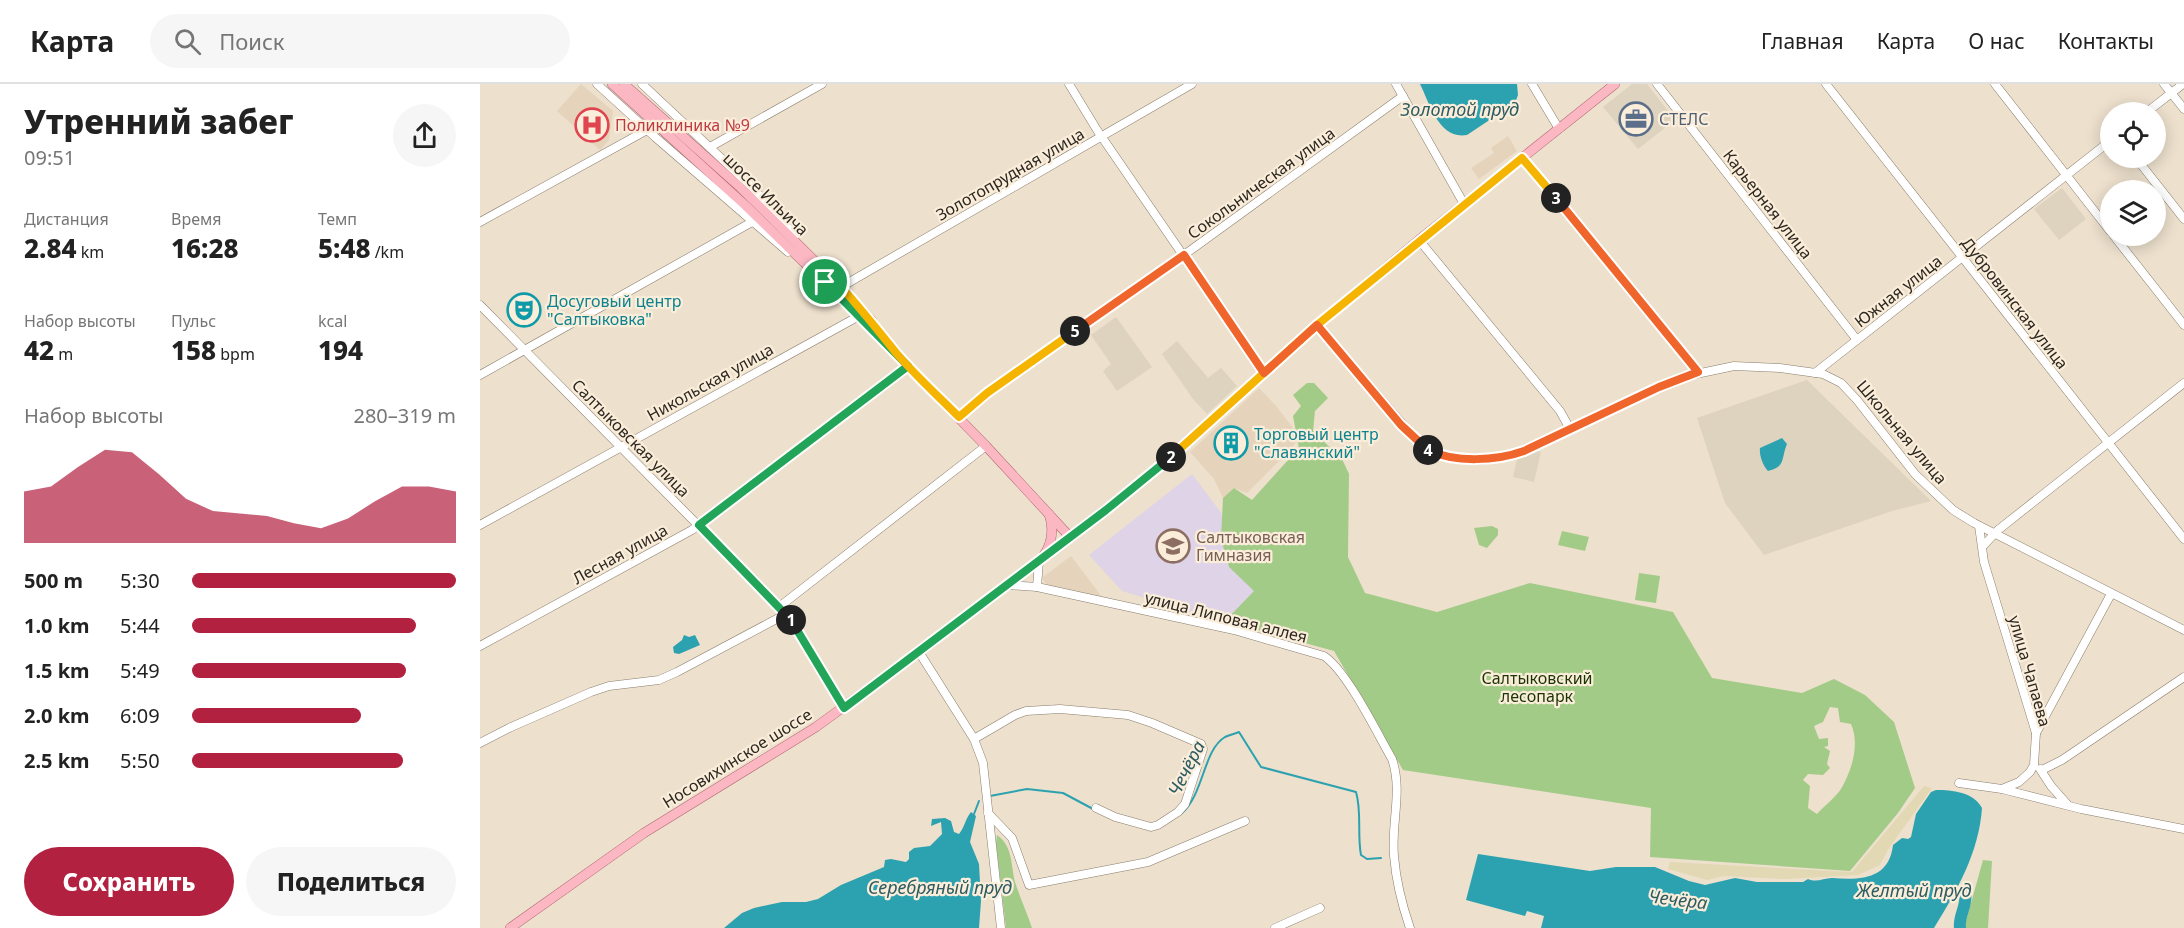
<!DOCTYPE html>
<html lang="ru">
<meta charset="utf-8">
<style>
:root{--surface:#fff;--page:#f6f6f6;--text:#222;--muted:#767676;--line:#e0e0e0;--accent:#b32141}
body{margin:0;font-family:"Noto Sans",sans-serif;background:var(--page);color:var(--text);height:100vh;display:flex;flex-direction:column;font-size:22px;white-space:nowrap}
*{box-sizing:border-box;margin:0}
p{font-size:20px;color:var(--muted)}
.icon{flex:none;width:33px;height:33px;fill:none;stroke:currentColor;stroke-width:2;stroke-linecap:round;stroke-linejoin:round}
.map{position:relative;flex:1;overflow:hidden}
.sheet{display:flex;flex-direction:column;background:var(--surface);width:480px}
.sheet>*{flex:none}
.fabs{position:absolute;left:1620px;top:18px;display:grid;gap:12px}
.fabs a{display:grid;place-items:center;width:66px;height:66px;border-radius:50%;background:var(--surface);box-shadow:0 3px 15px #0003;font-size:30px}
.pin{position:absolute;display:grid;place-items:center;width:51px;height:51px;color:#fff;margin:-26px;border:3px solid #fff;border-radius:50%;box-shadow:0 2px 6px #0007}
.km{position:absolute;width:30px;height:30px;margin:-15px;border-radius:50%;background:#222;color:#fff;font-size:16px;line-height:30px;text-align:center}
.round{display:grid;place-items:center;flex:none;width:63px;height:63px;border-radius:32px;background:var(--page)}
.summary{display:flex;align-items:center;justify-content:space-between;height:102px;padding:0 24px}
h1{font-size:33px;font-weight:800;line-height:45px}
.metrics{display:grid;grid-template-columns:repeat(3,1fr);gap:9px;height:102px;padding:6px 24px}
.metrics div{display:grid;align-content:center}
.metrics b{font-size:26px;font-weight:800}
.metrics small{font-size:16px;font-weight:400}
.metrics p{font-size:16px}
.chart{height:168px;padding:12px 24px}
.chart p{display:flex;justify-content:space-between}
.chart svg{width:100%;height:108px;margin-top:6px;fill:var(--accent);opacity:.7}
.button{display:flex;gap:12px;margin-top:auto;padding:12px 24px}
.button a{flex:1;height:69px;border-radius:36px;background:var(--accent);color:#fff;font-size:24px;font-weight:800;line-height:69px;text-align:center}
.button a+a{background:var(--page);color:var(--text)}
ul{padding:0 24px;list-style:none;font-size:20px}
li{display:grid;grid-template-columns:96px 72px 1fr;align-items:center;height:45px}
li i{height:15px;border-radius:8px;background:var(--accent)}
header{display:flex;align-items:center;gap:36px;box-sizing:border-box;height:84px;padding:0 30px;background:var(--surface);border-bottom:2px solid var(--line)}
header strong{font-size:28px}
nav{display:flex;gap:33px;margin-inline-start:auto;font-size:21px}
.search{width:420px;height:54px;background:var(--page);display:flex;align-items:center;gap:15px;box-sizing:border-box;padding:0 21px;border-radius:33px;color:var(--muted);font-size:22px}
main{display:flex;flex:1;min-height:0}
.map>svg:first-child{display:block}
.built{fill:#e5d4bb}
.industrial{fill:#ddd3bf}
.education{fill:#dfd3e7}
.green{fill:#a3cb88;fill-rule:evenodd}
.sand{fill:#e2d8b4}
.water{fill:#2ca2b0}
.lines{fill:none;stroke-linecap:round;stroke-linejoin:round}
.stream{stroke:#2ca2b0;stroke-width:2}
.river{stroke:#2ca2b0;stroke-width:12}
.minor-casing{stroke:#897d6c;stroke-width:9}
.major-casing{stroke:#b16670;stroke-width:10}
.minor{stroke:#fff;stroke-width:8}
.major{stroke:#fbb8c3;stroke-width:9}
.split-1-casing{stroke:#fff;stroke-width:12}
.split-2-casing{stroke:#fff;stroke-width:12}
.split-3-casing{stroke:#fff;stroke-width:12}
.split-4-casing{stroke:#fff;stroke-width:12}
.split-5-casing{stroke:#fff;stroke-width:12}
.split-6-casing{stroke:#fff;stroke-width:12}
.split-1{stroke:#22a559;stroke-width:8}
.split-2{stroke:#22a559;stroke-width:8}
.split-3{stroke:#f5b400;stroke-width:8}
.split-4{stroke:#f0652b;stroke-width:8}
.split-5{stroke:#f0652b;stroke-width:8}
.split-6{stroke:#f5b400;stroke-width:8}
.labels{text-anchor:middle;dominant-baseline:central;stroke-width:4.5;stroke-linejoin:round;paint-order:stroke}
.service-label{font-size:16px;fill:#4e5e75;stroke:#faedda;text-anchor:start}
.health-label{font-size:16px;fill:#be3a42;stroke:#faedda;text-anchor:start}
.street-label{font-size:16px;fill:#2c2720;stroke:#faedda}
.culture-label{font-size:16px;fill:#0d838f;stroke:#faedda;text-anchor:start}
.education-label{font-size:16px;fill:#785e54;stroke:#faedda;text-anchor:start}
.park-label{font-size:16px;fill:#1c3504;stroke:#faedda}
.water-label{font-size:18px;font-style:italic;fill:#2d5c62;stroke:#faedda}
</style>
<header>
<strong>Карта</strong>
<div class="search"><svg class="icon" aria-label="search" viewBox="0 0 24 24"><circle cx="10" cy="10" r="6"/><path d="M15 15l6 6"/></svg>Поиск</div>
<nav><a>Главная</a><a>Карта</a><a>О нас</a><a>Контакты</a></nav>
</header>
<main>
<section class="sheet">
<div class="summary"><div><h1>Утренний забег</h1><p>09:51</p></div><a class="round"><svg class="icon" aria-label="share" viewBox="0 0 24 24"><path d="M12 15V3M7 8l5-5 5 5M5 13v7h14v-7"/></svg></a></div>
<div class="metrics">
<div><p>Дистанция</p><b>2.84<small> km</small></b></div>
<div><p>Время</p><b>16:28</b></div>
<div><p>Темп</p><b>5:48<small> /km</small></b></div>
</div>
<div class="metrics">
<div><p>Набор высоты</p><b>42<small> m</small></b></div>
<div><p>Пульс</p><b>158<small> bpm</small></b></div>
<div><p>kcal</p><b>194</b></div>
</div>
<div class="chart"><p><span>Набор высоты</span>280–319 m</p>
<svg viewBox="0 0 160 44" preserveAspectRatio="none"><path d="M0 44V23L10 21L20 13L30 6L40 7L50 16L60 26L70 31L80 32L90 33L100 36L110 38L120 34L130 27L140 21L150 21L160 23V44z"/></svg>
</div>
<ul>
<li><b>500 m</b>5:30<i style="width:100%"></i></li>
<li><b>1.0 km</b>5:44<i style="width:85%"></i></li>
<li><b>1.5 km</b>5:49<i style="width:81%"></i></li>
<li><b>2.0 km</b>6:09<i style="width:64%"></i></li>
<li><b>2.5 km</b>5:50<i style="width:80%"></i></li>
</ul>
<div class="button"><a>Сохранить</a><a>Поделиться</a></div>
</section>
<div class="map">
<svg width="1704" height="844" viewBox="0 0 1704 844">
<rect width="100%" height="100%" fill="#ede0cd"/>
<g class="built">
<path d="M 101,0 L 133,27 L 129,56 L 120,66 L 77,27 Z"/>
<path d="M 1028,52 L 1037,67 L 999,95 L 991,84 L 1014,69 L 1011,64 Z"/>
<path d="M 779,304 L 797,323 L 819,352 L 812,364 L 767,409 L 754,404 L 743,414 L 734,395 L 710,368 Z"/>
<path d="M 591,472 L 622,513 L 571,503 L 565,499 L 562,494 Z"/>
</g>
<g class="industrial">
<path d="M 1152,0 L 1167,0 L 1195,36 L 1158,65 L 1123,23 Z"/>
<path d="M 1582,104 L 1606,135 L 1579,156 L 1554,125 Z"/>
<path d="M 636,233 L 672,283 L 637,307 L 623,287 L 631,280 L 611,251 Z"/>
<path d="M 697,257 L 728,294 L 741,284 L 757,302 L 727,330 L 713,315 L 682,270 Z"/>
<path d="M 1327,296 L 1451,417 L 1412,427 L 1284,471 L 1245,419 L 1217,334 Z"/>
<path d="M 1054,366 L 1061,368 L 1054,398 L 1033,393 L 1037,375 Z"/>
</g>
<path class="education" d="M 712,390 L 796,502 L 765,544 L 642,507 L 609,471 Z"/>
<g class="green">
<path d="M 827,299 L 834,299 L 848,314 L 835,327 L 833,347 L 862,375 L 869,390 L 868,473 L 885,509 L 957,528 L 1050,499 L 1193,528 L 1232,594 L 1322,609 L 1354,595 L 1385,611 L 1414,638 L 1435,704 L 1418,729 L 1370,787 L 1170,773 L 1171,724 L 923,686 L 854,567 L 745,537 L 774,507 L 749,483 L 741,455 L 743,414 L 754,404 L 772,416 L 819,364 L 813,332 L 821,322 L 813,311 ZM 1350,623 L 1358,624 L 1360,638 L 1371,640 C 1380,660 1372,686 1361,705 C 1355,714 1344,722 1337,730 L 1328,724 L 1330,702 L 1323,696 L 1328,690 L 1343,691 L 1350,684 L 1347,680 L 1350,667 L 1344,663 L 1348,662 L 1348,654 L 1339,655 L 1334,642 L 1343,638 Z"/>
<path d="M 1012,442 L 1018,445 L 1018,451 L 1007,464 L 999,461 L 994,444 Z"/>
<path d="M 1082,447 L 1109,453 L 1105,467 L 1078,461 Z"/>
<path d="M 1159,489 L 1180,492 L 1176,519 L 1155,516 Z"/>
<path d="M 517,751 C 533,762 531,782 535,798 C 540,814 547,829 552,844 L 526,844 L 516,759 Z"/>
<path d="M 1503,776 L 1512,777 L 1508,844 L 1484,844 Z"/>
</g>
<path class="sand" d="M 1444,702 L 1452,704 L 1409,764 L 1400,781 L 1378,791 L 1305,795 L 1244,792 L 1227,796 L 1188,785 L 1190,778 L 1372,788 Z"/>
<g class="water">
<path d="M 940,0 L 1037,0 L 1038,11 L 1035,19 L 987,51 C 959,56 950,20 940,0 Z"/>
<path d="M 1302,354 L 1307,360 C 1301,374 1306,383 1288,387 C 1283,382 1279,371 1280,364 Z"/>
<path d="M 204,551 L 209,553 L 215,551 L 220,561 L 199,570 L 194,569 L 193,563 L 202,556 Z"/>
<path d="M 1456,706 C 1472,706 1494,708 1502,724 C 1499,768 1477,807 1454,844 L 1061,844 L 1064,832 L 1047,827 L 1045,832 L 986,816 L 998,770 L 1110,787 L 1136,783 L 1175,783 L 1209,797 L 1225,801 L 1255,794 L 1277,798 L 1323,798 L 1328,795 C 1337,799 1343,794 1352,794 C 1380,796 1409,796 1413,761 L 1422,754 L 1428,755 L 1431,753 L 1436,730 L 1451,708 Z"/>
<path d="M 491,728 L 496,732 L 490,758 L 499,780 L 501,817 L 499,844 L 244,844 L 262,829 L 274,824 L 302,818 L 326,818 L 338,815 L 361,801 L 404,783 L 405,776 L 411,775 L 426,778 L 429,775 L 429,768 L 434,764 L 450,762 L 462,750 L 461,738 L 451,742 L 452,735 L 465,734 L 471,737 L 474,748 L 479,750 C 485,743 485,735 491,728 Z"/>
</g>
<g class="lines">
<g class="stream">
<path d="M 510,712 L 547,705 L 583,709 L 613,725"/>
<path d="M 494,730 L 499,717"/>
<path d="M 701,730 C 724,711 723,666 745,653 C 749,651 754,650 759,648 L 781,683 L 876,708 C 882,728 877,750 881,771 L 887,775 L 901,774"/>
</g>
<path class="river" d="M 1480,844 C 1478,832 1488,821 1485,808"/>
<g class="minor-casing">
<g id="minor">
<path d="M 117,0 L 175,53 L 308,168"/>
<path d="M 162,0 L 274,105 L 315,152"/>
<path d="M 589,0 L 617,46 L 784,289"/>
<path d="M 916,0 L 984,120"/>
<path d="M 1052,0 L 1079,45"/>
<path d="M 1177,0 L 1377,256"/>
<path d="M 1346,0 L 1704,455"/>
<path d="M 1515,0 L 1630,147"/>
<path d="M 1684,0 L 1704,25"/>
<path d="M 1667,28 L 1703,0"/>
<path d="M 230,63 L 342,0"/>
<path d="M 1042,74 L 1217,288"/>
<path d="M 1656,74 L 1704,135"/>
<path d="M 0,138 L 167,46"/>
<path d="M 1634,152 L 1704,241"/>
<path d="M 939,156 L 1080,327 L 1090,345"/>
<path d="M 361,203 L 712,0"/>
<path d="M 0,221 L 306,530 L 364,624"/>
<path d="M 837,241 L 937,357 C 961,377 1003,380 1032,371 L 1202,293 L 1254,282 L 1300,284 L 1343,290 L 1361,299 L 1377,316 L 1435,390 L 1473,426 L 1494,439 L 1704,546"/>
<path d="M 1335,289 L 1630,57"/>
<path d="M 0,291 L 272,138"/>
<path d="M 479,333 L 507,309 L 704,171 L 923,12"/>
<path d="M 0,441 L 379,232"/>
<path d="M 1499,442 L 1504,478 L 1556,649 L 1554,681 L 1550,688 L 1539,698 L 1522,705"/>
<path d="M 1503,462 L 1518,446 L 1704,299"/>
<path d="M 527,501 L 557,503 L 754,546 L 844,572 C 867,587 897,649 912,675 C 923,707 911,739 914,772 C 916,796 922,821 930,844"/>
<path d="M 557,503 L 559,477"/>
<path d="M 299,523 L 506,362"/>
<path d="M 0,562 L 212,446 L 428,282"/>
<path d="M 439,568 L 494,655 L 503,679 L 521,844"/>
<path d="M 1556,649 L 1631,510"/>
<path d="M 494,655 L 535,631 L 546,627 L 580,625 L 648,631 L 672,639 L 721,660 L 723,665 L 705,720 L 698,728 L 678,741 L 671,743 L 635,733 L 616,724"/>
<path d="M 0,659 L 29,644 L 111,608 L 129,602 L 179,596 L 197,588 L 306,530"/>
<path d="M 1560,685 L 1571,702 L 1587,720"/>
<path d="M 1562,686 L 1582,676 L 1704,593"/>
<path d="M 1479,699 L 1522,705 L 1601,725 L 1704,745"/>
<path d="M 508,729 L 532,754 L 549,801 L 668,778 L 765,737"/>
<path d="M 795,844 L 840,824"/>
</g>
</g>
<g class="major-casing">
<g id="major">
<path d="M 132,0 L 265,121 L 379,232 L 506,362 L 590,453"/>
<path d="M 144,0 L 261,104 L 361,203 L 392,237"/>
<path d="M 564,471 C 572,459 574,445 569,430"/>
<path d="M 30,844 L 164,749 L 336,643 L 439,568 L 626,425 L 692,372 L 837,241 L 939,156 L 1135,0"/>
</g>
</g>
<use href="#minor" class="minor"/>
<use href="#major" class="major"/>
</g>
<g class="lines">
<g class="split-1-casing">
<path id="split-1" d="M 311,536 L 219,441 L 428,282 L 345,198"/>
</g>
<g class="split-2-casing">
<path id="split-2" d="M 311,536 L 364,624 L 626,426 L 691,373"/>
</g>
<g class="split-3-casing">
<path id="split-3" d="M 691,373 L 837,241 L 1042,74 L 1076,114"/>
</g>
<g class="split-4-casing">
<path id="split-4" d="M 948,366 C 975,379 1016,377 1044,367 L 1179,303 L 1218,288 L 1076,114"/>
</g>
<g class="split-5-casing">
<path id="split-5" d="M 595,247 L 704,171 L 784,289 L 837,241 L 921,341 L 948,366"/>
</g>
<g class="split-6-casing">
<path id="split-6" d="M 345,198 L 351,198 L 351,192 C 375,217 395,243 417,270 C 436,292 458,312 479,333 L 507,309 L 595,247"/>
</g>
<use href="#split-1" class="split-1"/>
<use href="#split-2" class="split-2"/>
<use href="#split-3" class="split-3"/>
<use href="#split-4" class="split-4"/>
<use href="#split-5" class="split-5"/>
<use href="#split-6" class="split-6"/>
</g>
<defs>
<g id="office-ring" transform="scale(1.725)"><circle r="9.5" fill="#faedda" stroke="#5c6f8a" stroke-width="1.5"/><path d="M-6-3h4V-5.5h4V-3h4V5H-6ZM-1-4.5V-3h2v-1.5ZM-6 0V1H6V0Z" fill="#5c6f8a"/></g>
<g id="hospital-ring" transform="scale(1.725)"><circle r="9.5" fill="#faedda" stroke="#e0444e" stroke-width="1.5"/><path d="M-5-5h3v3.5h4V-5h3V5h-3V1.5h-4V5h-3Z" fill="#e0444e"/></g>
<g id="theatre-ring" transform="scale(1.725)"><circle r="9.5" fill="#faedda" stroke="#0f9aa8" stroke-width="1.5"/><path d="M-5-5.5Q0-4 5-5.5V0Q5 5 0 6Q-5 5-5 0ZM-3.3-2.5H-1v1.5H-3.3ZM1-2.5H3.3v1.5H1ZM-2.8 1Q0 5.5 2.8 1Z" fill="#0f9aa8"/></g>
<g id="building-ring" transform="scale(1.725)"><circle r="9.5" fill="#faedda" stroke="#0f9aa8" stroke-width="1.5"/><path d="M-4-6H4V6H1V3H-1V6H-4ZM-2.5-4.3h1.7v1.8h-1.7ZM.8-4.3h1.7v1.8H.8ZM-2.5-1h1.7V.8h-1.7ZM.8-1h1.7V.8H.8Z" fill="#0f9aa8"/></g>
<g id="school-ring" transform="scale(1.725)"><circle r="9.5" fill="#faedda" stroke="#8d6e63" stroke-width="1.5"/><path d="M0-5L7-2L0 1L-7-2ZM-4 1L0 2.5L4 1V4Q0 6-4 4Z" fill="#8d6e63"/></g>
</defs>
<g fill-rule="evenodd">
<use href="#office-ring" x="1156" y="35"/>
<use href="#hospital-ring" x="112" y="41"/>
<use href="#theatre-ring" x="44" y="226"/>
<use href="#building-ring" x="751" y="359"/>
<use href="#school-ring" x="693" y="462"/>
</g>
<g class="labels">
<g class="service-label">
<text x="1179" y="35">СТЕЛС</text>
</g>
<g class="health-label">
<text x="135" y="41">Поликлиника №9</text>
</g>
<g class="street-label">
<text transform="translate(530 90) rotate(-30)">Золотопрудная улица</text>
<text transform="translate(781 99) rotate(-36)">Сокольническая улица</text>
<text transform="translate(286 110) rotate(44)">шоссе Ильича</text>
<text transform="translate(1288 120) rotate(52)">Карьерная улица</text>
<text transform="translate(1418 207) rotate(-38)">Южная улица</text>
<text transform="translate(1535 219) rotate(52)">Дубровинская улица</text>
<text transform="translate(230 298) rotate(-29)">Никольская улица</text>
<text transform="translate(1422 348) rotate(50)">Школьная улица</text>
<text transform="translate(151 354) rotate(45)">Салтыковская улица</text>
<text transform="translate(140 470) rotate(-29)">Лесная улица</text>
<text transform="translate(746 533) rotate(14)">улица Липовая аллея</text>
<text transform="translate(1550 587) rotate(74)">улица Чапаева</text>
<text transform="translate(257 674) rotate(-32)">Носовихинское шоссе</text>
</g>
<g class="culture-label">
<text x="67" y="217">Досуговый центр<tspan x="67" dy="18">"Салтыковка"</tspan></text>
<text x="774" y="350">Торговый центр<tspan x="774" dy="18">"Славянский"</tspan></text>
</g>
<g class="education-label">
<text x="716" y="453">Салтыковская<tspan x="716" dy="18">Гимназия</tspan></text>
</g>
<g class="park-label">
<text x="1057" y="594">Салтыковский<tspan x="1057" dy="18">лесопарк</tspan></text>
</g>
<g class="water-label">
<text x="980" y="25">Золотой пруд</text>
<text transform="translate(706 684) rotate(-63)">Чечёра</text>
<text x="460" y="803">Серебряный пруд</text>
<text x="1434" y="806">Желтый пруд</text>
<text transform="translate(1198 815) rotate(7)">Чечёра</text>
</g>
</g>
</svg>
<div class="fabs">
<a><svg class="icon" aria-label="locate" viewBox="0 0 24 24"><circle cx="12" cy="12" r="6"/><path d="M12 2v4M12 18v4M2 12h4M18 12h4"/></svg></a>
<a><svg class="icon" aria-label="layers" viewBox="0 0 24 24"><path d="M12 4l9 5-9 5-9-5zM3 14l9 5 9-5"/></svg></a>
</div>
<div class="pin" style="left:345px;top:198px;background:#1e9e55"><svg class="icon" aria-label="arrive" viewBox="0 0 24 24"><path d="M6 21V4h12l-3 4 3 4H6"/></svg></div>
<b class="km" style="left:311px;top:536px">1</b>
<b class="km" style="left:691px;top:373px">2</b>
<b class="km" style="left:1076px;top:114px">3</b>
<b class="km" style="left:948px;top:366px">4</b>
<b class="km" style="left:595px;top:247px">5</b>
</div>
</main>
